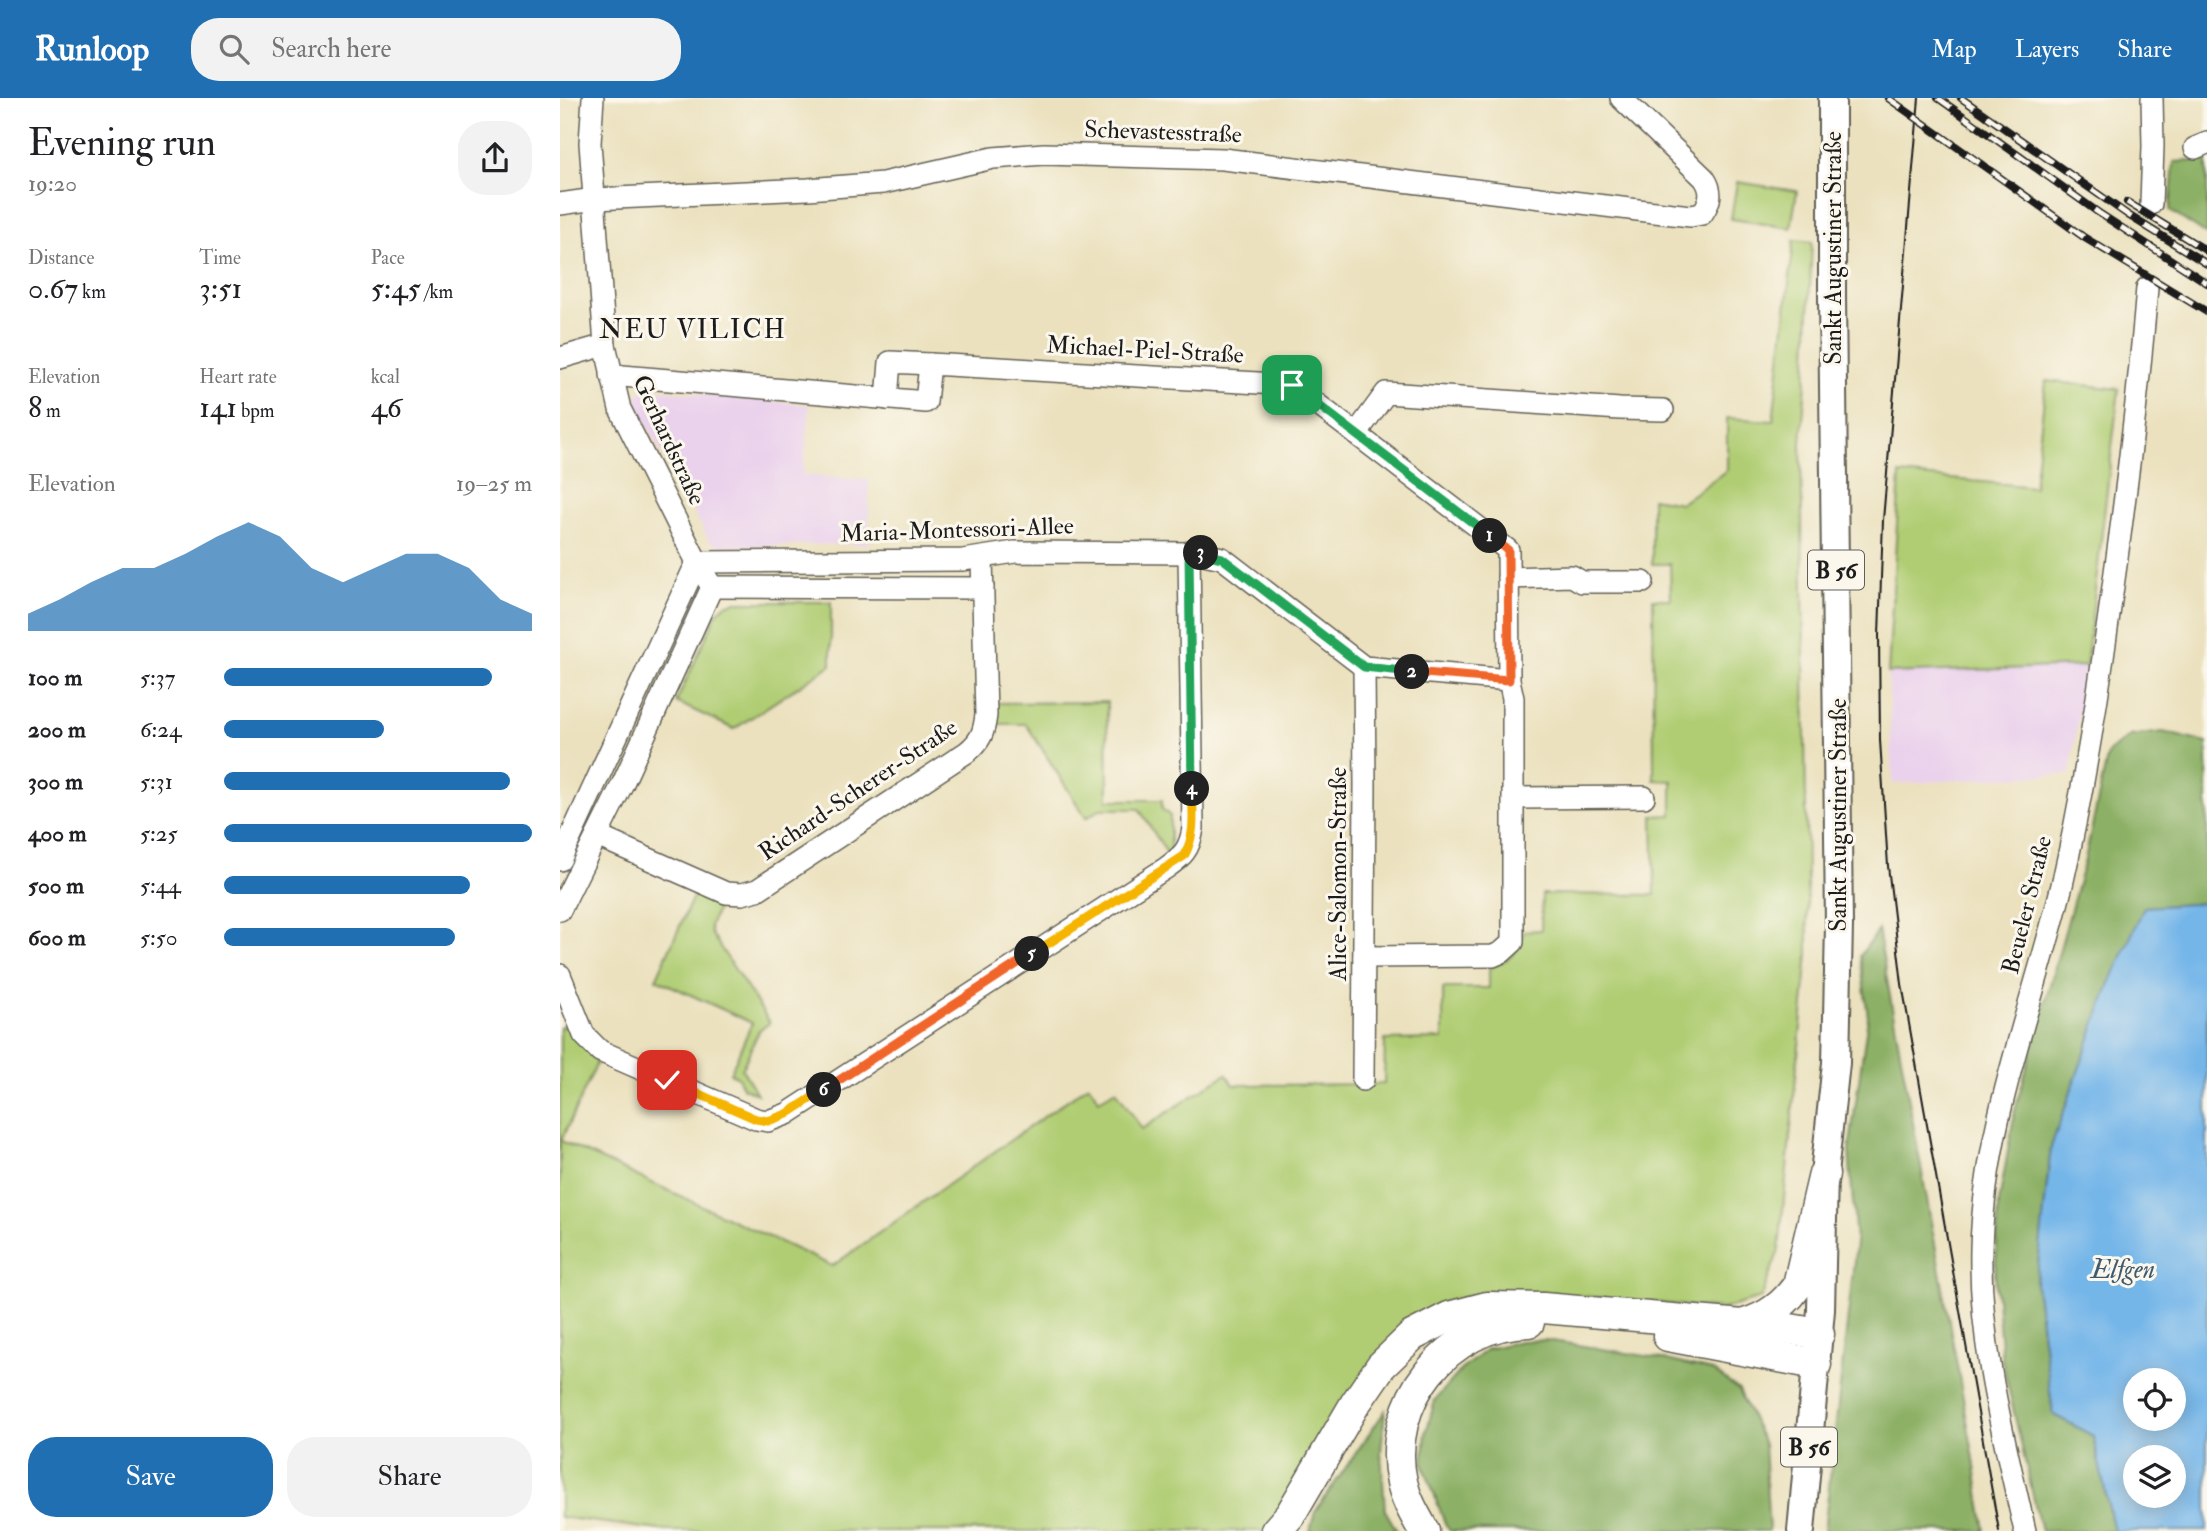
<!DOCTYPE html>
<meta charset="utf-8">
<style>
:root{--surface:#fff;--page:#f2f2f2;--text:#202124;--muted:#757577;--accent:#1f6fb2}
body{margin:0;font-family:"IM FELL Double Pica",serif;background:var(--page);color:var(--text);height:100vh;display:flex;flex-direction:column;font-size:26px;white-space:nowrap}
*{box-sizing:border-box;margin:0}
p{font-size:23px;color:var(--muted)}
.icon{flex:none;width:38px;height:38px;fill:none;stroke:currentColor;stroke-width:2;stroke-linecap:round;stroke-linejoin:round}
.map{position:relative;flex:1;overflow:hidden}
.panel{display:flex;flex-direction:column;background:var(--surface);width:560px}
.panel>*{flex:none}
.tools{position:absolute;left:1563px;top:1270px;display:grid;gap:14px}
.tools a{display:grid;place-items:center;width:63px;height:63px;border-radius:50%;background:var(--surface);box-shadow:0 4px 18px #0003;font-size:35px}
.pin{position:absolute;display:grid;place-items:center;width:60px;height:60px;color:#fff;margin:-30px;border-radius:14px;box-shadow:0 4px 10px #0006}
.km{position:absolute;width:35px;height:35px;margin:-18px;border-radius:50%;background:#222;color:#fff;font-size:19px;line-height:35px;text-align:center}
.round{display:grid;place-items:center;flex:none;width:74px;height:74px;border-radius:28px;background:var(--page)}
.summary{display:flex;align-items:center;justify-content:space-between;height:119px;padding:0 28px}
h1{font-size:38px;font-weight:600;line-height:52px}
.stats{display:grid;grid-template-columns:repeat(3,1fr);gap:10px;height:119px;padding:7px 28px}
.stats div{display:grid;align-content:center}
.stats b{font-size:30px;font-weight:600}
.stats small{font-size:19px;font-weight:400}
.stats p{font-size:19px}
.chart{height:196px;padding:14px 28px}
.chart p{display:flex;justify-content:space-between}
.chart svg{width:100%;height:126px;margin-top:7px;fill:var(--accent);opacity:.7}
.button{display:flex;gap:14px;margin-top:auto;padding:14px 28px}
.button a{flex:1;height:80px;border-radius:28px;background:var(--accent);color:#fff;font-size:28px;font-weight:600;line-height:80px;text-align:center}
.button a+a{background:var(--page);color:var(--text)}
ul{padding:0 28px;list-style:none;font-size:23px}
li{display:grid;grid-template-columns:112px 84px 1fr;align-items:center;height:52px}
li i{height:18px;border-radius:9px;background:var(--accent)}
header{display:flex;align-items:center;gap:42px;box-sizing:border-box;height:98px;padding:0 35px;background:var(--accent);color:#fff}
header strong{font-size:33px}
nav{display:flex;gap:38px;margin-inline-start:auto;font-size:24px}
.search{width:490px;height:63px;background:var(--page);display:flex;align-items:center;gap:18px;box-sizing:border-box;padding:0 24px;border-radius:28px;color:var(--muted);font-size:26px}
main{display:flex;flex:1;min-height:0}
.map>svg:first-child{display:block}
.built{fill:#ead1ec}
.green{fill:#b0cd73;stroke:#667448;stroke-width:2}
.forest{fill:#8cb065;stroke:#546640;stroke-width:2}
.water{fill:#74b6e9;stroke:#486982;stroke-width:2;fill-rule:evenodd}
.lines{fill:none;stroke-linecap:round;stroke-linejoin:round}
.minor-casing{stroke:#646155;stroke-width:24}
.major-casing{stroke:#646155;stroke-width:30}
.highway-casing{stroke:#646155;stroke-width:33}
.minor{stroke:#fff;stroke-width:21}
.major{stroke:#fff;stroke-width:26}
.highway{stroke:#fff;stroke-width:30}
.tram{stroke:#1c1c1c;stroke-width:2}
.rail-casing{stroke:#1c1c1c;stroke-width:8}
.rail{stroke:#fbf7ec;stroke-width:5;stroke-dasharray:16;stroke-linecap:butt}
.split-1-casing{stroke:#fff;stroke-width:14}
.split-2-casing{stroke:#fff;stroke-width:14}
.split-3-casing{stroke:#fff;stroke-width:14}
.split-4-casing{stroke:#fff;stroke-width:14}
.split-5-casing{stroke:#fff;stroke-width:14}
.split-6-casing{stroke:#fff;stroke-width:14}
.split-7-casing{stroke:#fff;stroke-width:14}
.split-1{stroke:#22a559;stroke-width:9}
.split-2{stroke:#f0652b;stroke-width:9}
.split-3{stroke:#22a559;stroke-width:9}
.split-4{stroke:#22a559;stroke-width:9}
.split-5{stroke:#f5b400;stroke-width:9}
.split-6{stroke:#f0652b;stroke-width:9}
.split-7{stroke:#f5b400;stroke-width:9}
.labels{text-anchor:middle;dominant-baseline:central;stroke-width:6;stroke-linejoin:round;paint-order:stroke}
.shield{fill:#fbf7ec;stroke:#5f5e5a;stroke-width:2}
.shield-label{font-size:23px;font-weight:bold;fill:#1c1c1c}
.street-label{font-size:24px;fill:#1c1c1c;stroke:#fbf7ec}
.neighbourhood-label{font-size:26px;letter-spacing:2px;fill:#1c1c1c;stroke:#fbf7ec}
.water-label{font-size:26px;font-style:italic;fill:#3f5a6e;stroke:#fbf7ec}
</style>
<header>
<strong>Runloop</strong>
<div class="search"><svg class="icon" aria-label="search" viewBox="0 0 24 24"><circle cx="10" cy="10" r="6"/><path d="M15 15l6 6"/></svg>Search here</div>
<nav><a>Map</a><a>Layers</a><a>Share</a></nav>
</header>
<main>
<section class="panel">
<div class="summary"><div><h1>Evening run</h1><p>19:20</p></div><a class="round"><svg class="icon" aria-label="share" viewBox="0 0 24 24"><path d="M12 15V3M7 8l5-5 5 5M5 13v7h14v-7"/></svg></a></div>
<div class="stats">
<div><p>Distance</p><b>0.67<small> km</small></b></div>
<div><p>Time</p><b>3:51</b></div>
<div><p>Pace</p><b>5:45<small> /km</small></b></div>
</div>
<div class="stats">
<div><p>Elevation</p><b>8<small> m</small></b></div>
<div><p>Heart rate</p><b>141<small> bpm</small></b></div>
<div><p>kcal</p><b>46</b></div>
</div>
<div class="chart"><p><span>Elevation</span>19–25 m</p>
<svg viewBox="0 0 160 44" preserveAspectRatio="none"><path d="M0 44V38L10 33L20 27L30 22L40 22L50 17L60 11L70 6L80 11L90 22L100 27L110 22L120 17L130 17L140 22L150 33L160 38V44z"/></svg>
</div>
<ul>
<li><b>100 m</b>5:37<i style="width:87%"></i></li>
<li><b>200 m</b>6:24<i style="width:52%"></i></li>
<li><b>300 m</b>5:31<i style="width:93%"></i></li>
<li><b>400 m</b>5:25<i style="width:100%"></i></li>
<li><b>500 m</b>5:44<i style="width:80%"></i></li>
<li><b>600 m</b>5:50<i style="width:75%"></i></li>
</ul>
<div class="button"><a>Save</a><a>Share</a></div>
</section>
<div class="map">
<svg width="1647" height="1433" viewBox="0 0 1647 1433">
<rect width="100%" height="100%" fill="#fbf7ec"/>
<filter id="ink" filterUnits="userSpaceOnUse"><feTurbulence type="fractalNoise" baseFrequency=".0143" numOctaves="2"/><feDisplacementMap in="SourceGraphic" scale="14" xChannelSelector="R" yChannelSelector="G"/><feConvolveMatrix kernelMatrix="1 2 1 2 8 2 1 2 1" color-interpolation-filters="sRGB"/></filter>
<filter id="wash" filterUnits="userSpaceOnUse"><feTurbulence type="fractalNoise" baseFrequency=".00686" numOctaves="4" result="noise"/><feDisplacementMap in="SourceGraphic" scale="28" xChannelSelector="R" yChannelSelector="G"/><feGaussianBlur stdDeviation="1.57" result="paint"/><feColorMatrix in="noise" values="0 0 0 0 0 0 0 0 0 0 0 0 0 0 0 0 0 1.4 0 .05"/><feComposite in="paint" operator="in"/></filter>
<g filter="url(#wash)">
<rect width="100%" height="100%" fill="#ebe1be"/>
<g class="built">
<path d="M 89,291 L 250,307 L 243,377 L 309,382 L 309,446 L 162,448 L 150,444 L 76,307 L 78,296 Z"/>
<path d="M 1526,568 L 1510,676 L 1333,686 L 1328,575 Z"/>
</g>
<g class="green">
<path d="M 1177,84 L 1237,93 L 1231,130 L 1171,121 Z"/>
<path d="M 1234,142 L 1252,144 L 1246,284 L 1241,345 L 1248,856 L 1219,1152 L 1201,1200 L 1163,1211 L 990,1195 L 927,1194 L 881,1205 L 846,1225 L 705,1433 L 107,1433 L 0,1419 L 0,929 L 8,927 L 37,965 L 1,1043 L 272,1168 L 529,987 L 539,1002 L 556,992 L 582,1031 L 666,976 L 674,987 L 824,986 L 825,942 L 883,941 L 883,890 L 929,890 L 929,870 C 949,863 960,854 964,833 L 981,832 L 982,796 L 1095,797 L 1093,718 L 1112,717 L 1112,683 L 1094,682 L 1093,501 L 1111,501 L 1110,466 L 1092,466 L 1092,400 L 1121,405 L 1167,372 L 1167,320 L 1213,323 Z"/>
<path d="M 1486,283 L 1559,291 L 1526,568 L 1328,575 L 1340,376 L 1474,389 Z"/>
<path d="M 175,504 L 271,504 L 271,567 L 174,631 L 116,604 L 157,515 L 165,507 Z"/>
<path d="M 547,604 L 548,702 L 602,702 L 602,711 L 610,718 L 610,755 L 608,757 L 579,711 L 540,711 L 526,720 L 466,626 L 435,626 L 435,605 Z"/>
<path d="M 136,792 L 161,803 L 150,828 L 151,835 L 210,925 L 199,932 L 182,971 L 197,996 L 182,989 L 178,979 L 170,975 L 192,925 L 96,881 Z"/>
</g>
<g class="forest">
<path d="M 1647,62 L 1647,137 L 1610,113 L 1614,64 Z"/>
<path d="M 1603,634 L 1647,645 L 1647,805 L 1585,809 L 1550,885 L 1491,1049 L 1476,1186 L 1493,1316 L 1533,1338 L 1554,1433 L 1481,1433 L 1442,1262 L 1435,1177 L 1439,1104 L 1455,1012 L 1525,761 L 1548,655 L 1570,638 Z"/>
<path d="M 1318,832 L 1413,1355 L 1425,1433 L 1264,1433 L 1296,1145 L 1289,1053 L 1308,919 L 1300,858 Z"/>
<path d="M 986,1242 L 1098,1260 L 1153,1273 L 1179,1292 L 1204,1346 L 1209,1433 L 890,1433 L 886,1428 L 863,1366 L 866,1335 L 875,1302 L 902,1271 L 927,1251 L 960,1243 Z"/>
<path d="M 825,1313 L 821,1354 L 825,1412 L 837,1433 L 750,1433 L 755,1414 Z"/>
</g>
<path class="water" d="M 1647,805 L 1647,1433 L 1554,1433 L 1533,1338 L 1493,1316 L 1476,1186 L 1491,1049 L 1550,885 L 1584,809 ZM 1575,1283 L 1614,1283 L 1614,1321 L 1575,1321 ZM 1575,1360 L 1614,1360 L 1614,1398 L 1575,1398 Z"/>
</g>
<g filter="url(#ink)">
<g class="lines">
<g class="minor-casing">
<g id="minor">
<path d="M 33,0 L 30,45 L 45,247 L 60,311 L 137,464 L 152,489"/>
<path d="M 1635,50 L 1647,45"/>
<path d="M 0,106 L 35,101 L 248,91 L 323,85 L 433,60 L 484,56 L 663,61 L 1086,113 L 1131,118 L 1142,116 C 1151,103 1153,93 1144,80 L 1061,0"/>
<path d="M 1591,106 L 1593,48 L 1592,0"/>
<path d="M 0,260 L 45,247"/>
<path d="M 51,277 L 366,304 L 370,266 L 732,287 L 948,452 L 949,582 L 953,600 L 953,844 L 942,854 L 933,858 L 804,859"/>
<path d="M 327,301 L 330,264 L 370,266"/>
<path d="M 796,336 L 826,295 L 1060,311 L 1103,312"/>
<path d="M 137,464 L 403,462 L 455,454 L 639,455 L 662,460 L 804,569 L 949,582"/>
<path d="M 948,480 L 1012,478 L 1022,484 L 1083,484"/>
<path d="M 152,489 L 423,490"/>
<path d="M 954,700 L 1084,699"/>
<path d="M 37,738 L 166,795 L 182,796 L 197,792 L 407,654 C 421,643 424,634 426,617 L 422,460"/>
<path d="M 0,762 L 137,464"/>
<path d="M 0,812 L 63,685 L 152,489"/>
<path d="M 0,877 L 24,937 L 40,953 L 196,1021 L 208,1023 L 227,1016 L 606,770 C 623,758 630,751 633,730 L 629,454"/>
<path d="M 803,982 L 805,687 L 804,569"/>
<path d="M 1465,1433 C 1444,1340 1419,1247 1421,1151 C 1424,1026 1473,907 1502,787 C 1522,700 1536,612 1548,524 C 1564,413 1578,302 1587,190"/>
</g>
</g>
<g class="major-casing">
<path id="major" d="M 1241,1433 L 1261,1212 L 1264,1076 L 1276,965 L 1279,827 L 1272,199 L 1272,0"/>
</g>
<g class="highway-casing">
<g id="highway">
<path d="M 1185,1226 C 1208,1219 1224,1207 1238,1187 L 1264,1076"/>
<path d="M 1108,1238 L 1256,1266"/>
<path d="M 716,1433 L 730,1417 L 795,1306 L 821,1268 L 852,1238 L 889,1219 L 927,1209 L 983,1210 L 1230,1231 L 1259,1236"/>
<path d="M 864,1433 C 855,1417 846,1402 842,1384 C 824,1305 888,1225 969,1224"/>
</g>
</g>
<use href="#minor" class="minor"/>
<use href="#major" class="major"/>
<use href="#highway" class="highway"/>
<path class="tram" d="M 1359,0 L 1323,422 L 1319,537 L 1320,642 L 1328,768 L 1342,886 L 1439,1433"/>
<g class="rail-casing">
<g id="rail">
<path d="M 1328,0 L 1525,140 L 1647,214"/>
<path d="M 1378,0 L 1539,115 L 1647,185"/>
<path d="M 1401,0 L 1568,117 L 1647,166"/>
<path d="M 1567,104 L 1647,153"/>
</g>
</g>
<use href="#rail" class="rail"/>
</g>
</g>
<g class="lines" filter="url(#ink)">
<g class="split-1-casing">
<path id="split-1" d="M 732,287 L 930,438"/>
</g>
<g class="split-2-casing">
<path id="split-2" d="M 852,574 L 949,582 L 948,452 L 930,438"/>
</g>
<g class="split-3-casing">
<path id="split-3" d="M 641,455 L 662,460 L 804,569 L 852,574"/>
</g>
<g class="split-4-casing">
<path id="split-4" d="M 632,691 L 629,454 L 641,455"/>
</g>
<g class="split-5-casing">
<path id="split-5" d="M 472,856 L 624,758 C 636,737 633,715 632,691"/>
</g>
<g class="split-6-casing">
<path id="split-6" d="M 264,992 L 472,856"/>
</g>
<g class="split-7-casing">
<path id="split-7" d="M 107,982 L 196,1021 L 208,1023 L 227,1016 L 264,992"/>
</g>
<use href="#split-1" class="split-1"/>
<use href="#split-2" class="split-2"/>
<use href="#split-3" class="split-3"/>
<use href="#split-4" class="split-4"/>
<use href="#split-5" class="split-5"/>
<use href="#split-6" class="split-6"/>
<use href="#split-7" class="split-7"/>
</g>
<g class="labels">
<g class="shield">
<rect x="1248" y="452.5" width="56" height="39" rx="5"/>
<rect x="1221" y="1329.5" width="56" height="39" rx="5"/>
</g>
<g class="shield-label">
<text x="1276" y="472">B 56</text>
<text x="1249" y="1349">B 56</text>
</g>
<g class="street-label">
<text transform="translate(603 34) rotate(2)">Schevastesstraße</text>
<text transform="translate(1273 150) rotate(-90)">Sankt Augustiner Straße</text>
<text transform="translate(585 252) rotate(3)">Michael-Piel-Straße</text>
<text transform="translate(109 342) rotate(65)">Gerhardstraße</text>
<text transform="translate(397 432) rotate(-2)">Maria-Montessori-Allee</text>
<text transform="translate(298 692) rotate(-34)">Richard-Scherer-Straße</text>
<text transform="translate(1278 717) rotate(-90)">Sankt Augustiner Straße</text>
<text transform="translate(778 776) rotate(-90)">Alice-Salomon-Straße</text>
<text transform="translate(1467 807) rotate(-76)">Beueler Straße</text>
</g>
<g class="neighbourhood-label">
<text x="133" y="232">NEU VILICH</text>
</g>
<g class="water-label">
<text x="1563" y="1172">Elfgen</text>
</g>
</g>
</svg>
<div class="tools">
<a><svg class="icon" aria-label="locate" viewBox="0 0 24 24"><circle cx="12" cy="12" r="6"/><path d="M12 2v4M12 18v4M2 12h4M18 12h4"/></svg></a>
<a><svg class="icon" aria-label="layers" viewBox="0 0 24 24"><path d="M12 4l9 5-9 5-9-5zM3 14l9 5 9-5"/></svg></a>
</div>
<div class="pin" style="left:732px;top:287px;background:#1e9e55"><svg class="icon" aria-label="arrive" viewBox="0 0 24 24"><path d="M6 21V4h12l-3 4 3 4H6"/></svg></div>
<div class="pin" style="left:107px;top:982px;background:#d93025"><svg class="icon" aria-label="check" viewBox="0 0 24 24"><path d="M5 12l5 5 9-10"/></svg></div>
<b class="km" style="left:930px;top:438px">1</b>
<b class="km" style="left:852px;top:574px">2</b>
<b class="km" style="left:641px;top:455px">3</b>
<b class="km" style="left:632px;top:691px">4</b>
<b class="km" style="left:472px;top:856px">5</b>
<b class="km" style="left:264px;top:992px">6</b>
</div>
</main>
